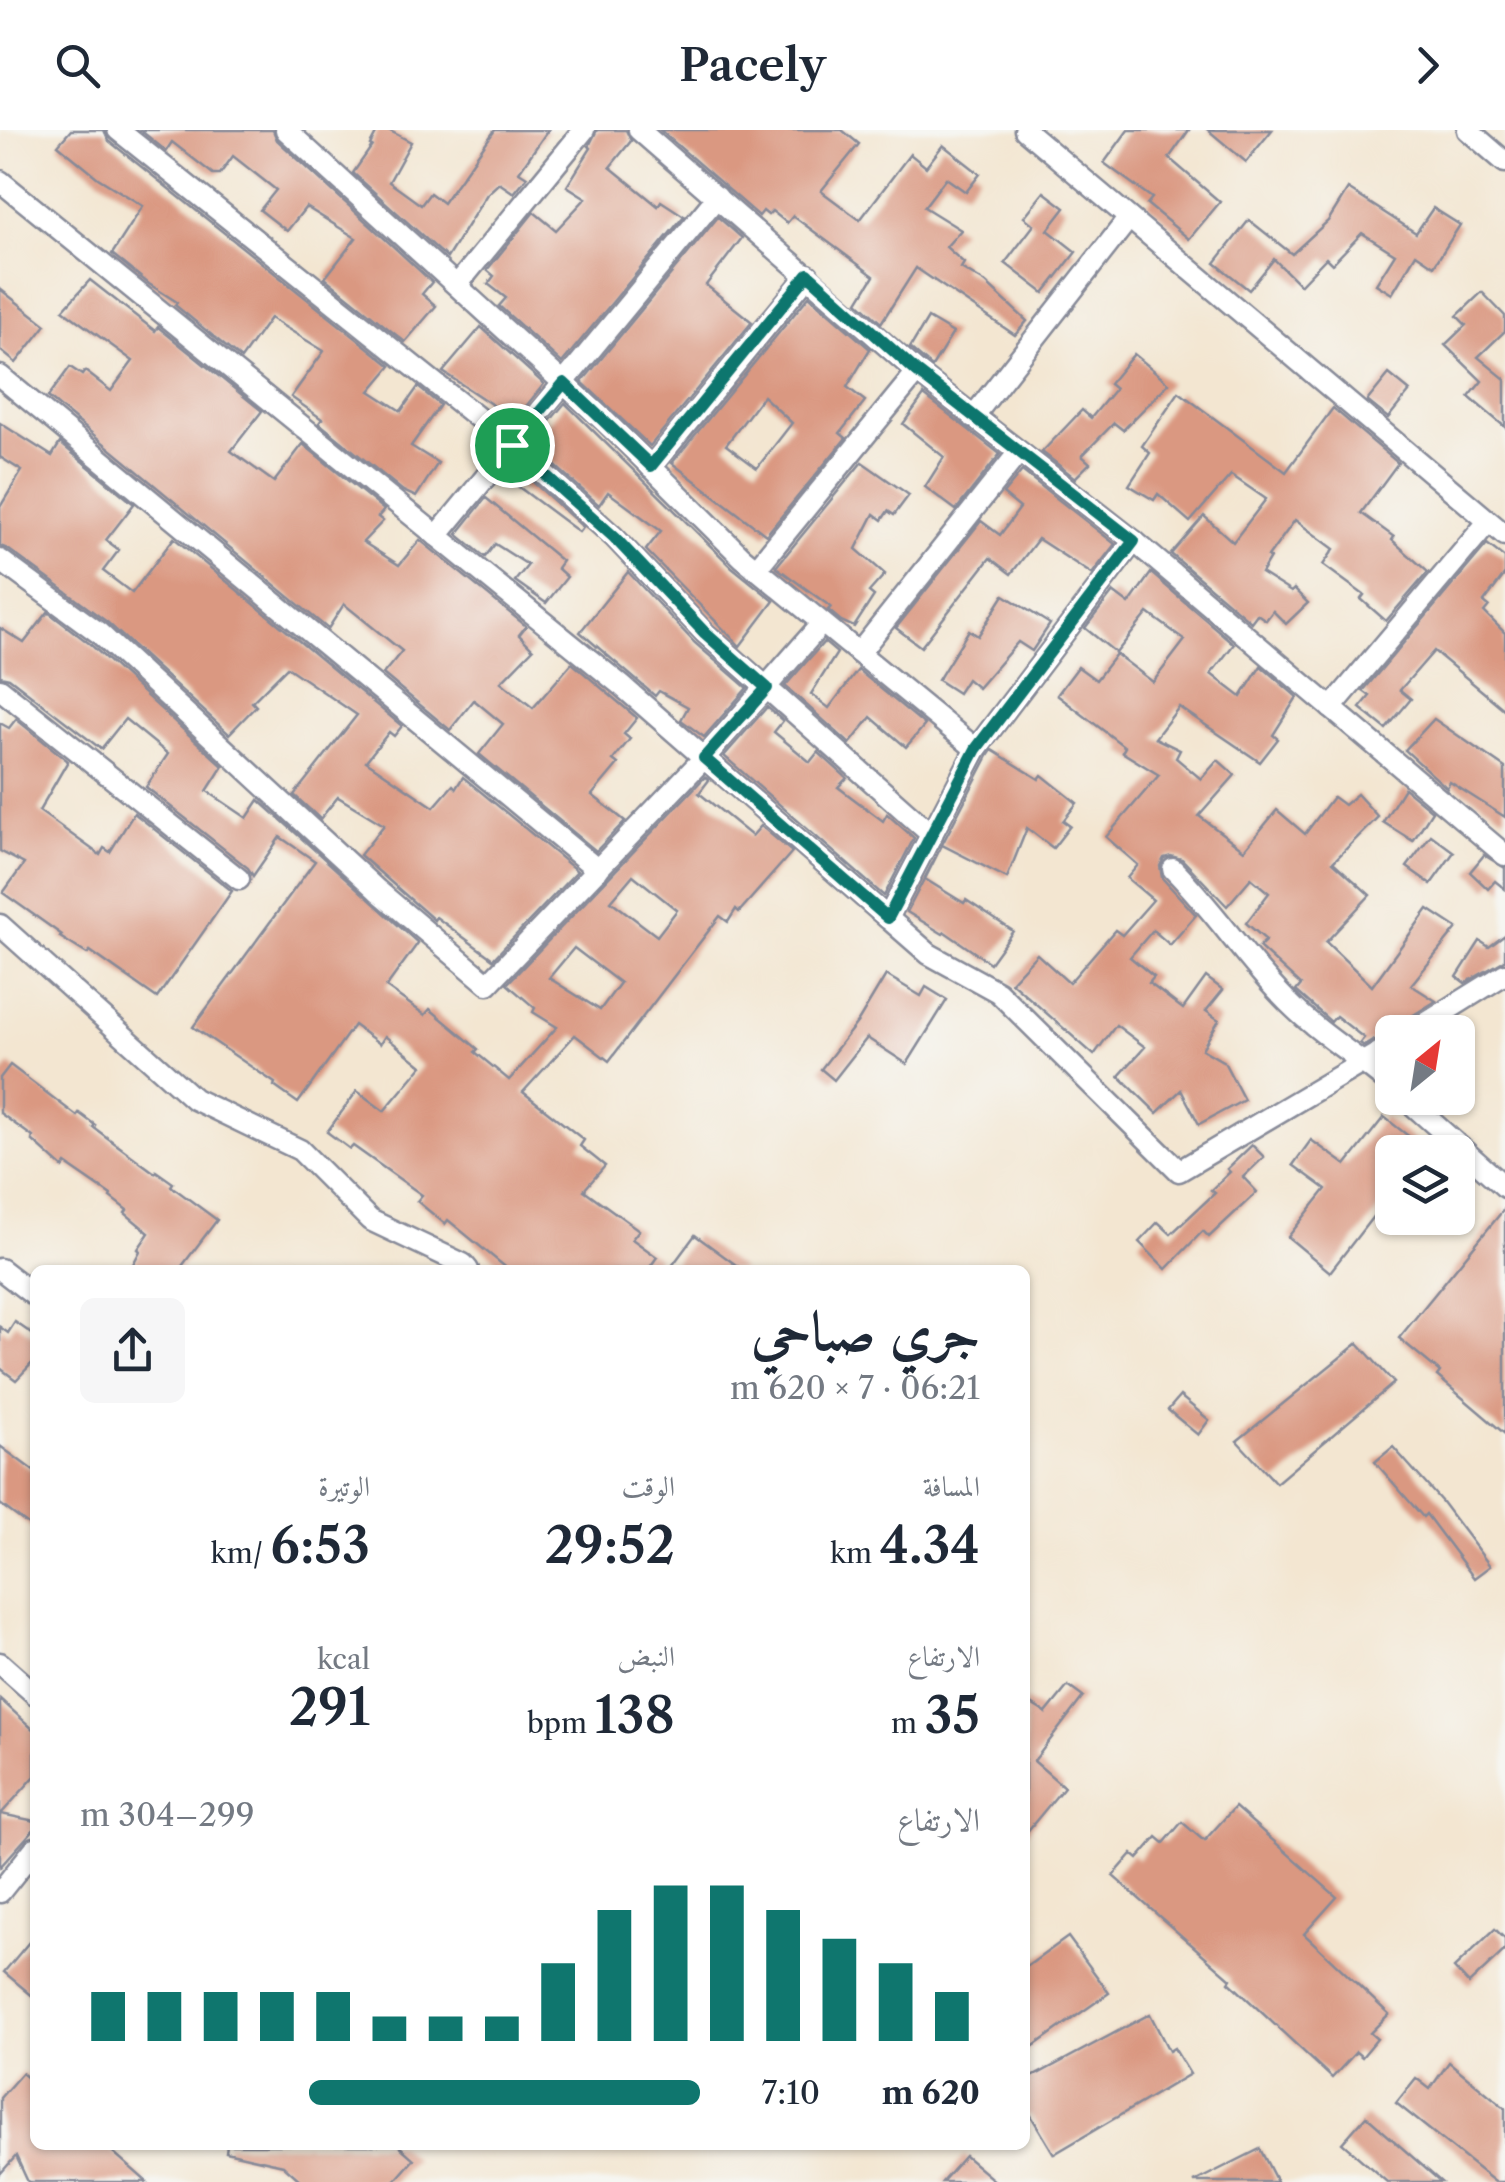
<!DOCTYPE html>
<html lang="ar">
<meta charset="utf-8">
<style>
:root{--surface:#fff;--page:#f6f6f7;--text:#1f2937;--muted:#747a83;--accent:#0f766e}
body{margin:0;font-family:"Libre Caslon Text",Amiri,serif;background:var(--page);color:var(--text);direction:rtl;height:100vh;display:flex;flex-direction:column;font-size:38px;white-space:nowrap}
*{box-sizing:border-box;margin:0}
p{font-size:32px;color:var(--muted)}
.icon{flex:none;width:55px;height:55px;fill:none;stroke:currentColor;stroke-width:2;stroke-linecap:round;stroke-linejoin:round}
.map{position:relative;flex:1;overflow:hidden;direction:ltr}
.panel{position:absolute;left:30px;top:1135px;width:1000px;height:885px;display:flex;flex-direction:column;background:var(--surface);border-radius:15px;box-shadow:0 2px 8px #0004;direction:rtl}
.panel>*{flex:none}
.needle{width:65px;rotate:30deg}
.fabs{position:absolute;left:1375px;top:885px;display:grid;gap:20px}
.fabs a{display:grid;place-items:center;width:100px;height:100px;border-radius:15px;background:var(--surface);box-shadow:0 2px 8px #0004;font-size:50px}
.pin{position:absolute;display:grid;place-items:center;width:85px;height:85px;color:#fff;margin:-42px;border:5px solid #fff;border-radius:50%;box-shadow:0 2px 10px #0007}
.round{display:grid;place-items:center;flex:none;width:105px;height:105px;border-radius:15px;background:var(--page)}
.summary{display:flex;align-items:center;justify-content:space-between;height:170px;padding:0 50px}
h1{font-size:55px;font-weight:600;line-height:75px}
.metrics{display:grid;grid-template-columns:repeat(3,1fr);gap:15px;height:170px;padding:10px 50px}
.metrics div{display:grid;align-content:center}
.metrics b{font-size:50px;font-weight:600}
.metrics small{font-size:28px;font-weight:400}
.metrics p{font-size:28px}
.chart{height:280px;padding:20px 50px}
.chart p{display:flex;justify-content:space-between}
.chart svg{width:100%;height:180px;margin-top:10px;stroke:var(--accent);stroke-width:6}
ul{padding:0 50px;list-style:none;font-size:32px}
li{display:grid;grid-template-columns:160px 120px 1fr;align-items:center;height:75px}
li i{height:25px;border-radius:12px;background:var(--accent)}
header{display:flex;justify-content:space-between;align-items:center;height:130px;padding:0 50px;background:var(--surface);font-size:45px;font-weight:600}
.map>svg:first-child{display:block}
.building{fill:#da9881;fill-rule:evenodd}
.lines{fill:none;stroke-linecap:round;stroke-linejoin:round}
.street-casing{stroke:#878a98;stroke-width:25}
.street{stroke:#fff;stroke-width:20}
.route-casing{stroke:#fff;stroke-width:20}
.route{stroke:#0f766e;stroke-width:12}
</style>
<header><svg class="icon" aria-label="forward" viewBox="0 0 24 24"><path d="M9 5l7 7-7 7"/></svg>Pacely<svg class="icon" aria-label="search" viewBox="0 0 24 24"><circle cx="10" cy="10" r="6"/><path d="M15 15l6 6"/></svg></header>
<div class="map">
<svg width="1505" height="2052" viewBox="0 0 1505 2052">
<rect width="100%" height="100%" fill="#f6f6f2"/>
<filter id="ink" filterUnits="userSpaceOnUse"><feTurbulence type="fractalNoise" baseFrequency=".01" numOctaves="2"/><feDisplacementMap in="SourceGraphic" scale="20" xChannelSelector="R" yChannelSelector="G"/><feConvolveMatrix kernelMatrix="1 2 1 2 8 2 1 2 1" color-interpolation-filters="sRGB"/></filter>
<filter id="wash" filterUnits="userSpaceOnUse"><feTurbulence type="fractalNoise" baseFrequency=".0048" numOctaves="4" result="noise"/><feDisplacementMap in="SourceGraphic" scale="40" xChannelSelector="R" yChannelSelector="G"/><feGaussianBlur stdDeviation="2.25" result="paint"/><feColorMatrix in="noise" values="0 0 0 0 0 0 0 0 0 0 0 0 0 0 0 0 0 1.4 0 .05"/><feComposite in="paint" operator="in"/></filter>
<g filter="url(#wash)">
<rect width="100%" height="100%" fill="#f3e6d1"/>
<g id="blocks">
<g class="building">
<path d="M 71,0 L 104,0 L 109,11 L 391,236 L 370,261 L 401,281 L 418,257 L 440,275 L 411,316 L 438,333 L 416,367 L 403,361 L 319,293 L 322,289 L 291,267 L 324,221 L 270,188 L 241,229 L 175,175 L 177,172 L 149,154 L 112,124 L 143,76 L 98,48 L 58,15 Z"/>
<path d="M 140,0 L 273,0 L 277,10 L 432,152 L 422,164 L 436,176 L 405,212 L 325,148 L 356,108 L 306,77 L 287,101 L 260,80 L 276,60 L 233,26 L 220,44 L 213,44 L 172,12 L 166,21 Z"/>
<path d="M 378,0 L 388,0 L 411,12 L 389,52 L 421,75 L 430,63 L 443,73 L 495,0 L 548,0 L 519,42 L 527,47 L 514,63 L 499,53 L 487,64 L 447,128 L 353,43 L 372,16 L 370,15 Z"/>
<path d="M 597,0 L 626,0 L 631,11 L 610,37 L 658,76 L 661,71 L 684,86 L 562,233 L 499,176 L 506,168 L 488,154 L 494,146 L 487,140 L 534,82 L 556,100 L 586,68 L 567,56 L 591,18 L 589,16 Z"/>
<path d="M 660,0 L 842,0 L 859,14 L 821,61 L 860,90 L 910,24 L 926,37 L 943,15 L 980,44 L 966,62 L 946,48 L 924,77 L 961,100 L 946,117 L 964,133 L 961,138 L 986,153 L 1027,191 L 1015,205 L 916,138 L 881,193 L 858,172 L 874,146 L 793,86 L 787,93 L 772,81 L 768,85 L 763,81 L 759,86 Z"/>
<path d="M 1128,0 L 1189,0 L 1169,28 L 1220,72 L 1189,109 L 1147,74 L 1152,68 L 1104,33 Z"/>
<path d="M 1208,0 L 1272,0 L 1246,32 Z"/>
<path d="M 1348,59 L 1416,103 L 1433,78 L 1460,95 L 1434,136 L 1416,124 L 1392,164 L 1376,154 L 1395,124 L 1362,103 L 1332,134 L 1326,128 L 1300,155 L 1274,129 L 1249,160 L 1215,133 L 1249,90 L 1292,124 L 1328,91 Z"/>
<path d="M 1044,62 L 1065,78 L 1048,100 L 1076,122 L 1044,163 L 1005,133 L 1034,95 L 1024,87 Z"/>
<path d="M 718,87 L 742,108 L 706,155 L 752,192 L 650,316 L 582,252 Z"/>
<path d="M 90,150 L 155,201 L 158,197 L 262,281 L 231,321 L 274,352 L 303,314 L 384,380 L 378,387 L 383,391 L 363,412 L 399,435 L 420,410 L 526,496 L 519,505 L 533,519 L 501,552 L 533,578 L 572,533 L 637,588 L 624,604 L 630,609 L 613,630 L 618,634 L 592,665 L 625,691 L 596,721 L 479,624 L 503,594 L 474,570 L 450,600 L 383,544 L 402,521 L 344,474 L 328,499 L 48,267 L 70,237 L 82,245 L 85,241 L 111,261 L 133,231 L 63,180 Z"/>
<path d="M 0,159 L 46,195 L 16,233 L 0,220 Z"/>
<path d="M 1482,162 L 1505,186 L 1505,201 L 1478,227 L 1505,249 L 1505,297 L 1469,267 L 1482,251 L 1445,215 L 1466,195 L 1457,186 Z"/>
<path d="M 809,166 L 870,219 L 847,257 L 865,271 L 840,303 L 846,308 L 766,405 L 672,333 ZM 763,266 L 792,293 L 757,338 L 726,315 Z"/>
<path d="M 928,188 L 953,203 L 932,237 L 910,218 Z"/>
<path d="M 481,197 L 544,254 L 515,290 L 443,242 Z"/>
<path d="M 1134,224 L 1169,253 L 1123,300 L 1114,293 L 1082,326 L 1090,333 L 1075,348 L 1042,322 L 1082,280 L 1091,288 L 1115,259 L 1109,254 Z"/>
<path d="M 1389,244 L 1410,261 L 1388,288 L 1367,271 Z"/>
<path d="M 1179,262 L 1286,342 L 1333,278 L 1398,333 L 1361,383 L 1394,407 L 1392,410 L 1428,442 L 1386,491 L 1361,469 L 1364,465 L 1323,435 L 1334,419 L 1295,390 L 1268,427 L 1270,428 L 1261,443 L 1291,462 L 1294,459 L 1308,473 L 1286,494 L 1273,481 L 1266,490 L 1257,484 L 1251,492 L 1171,424 L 1204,386 L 1233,412 L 1266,369 L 1231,345 L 1190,392 L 1158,364 L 1154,370 L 1129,355 L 1150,323 L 1142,316 Z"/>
<path d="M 924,265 L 1000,324 L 956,380 L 925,357 L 944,327 L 903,294 Z"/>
<path d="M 565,273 L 732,437 L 774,471 L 740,516 L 646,420 L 661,401 L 608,362 L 599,375 L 531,314 Z"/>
<path d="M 0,293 L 52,326 L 60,313 L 134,374 L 106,410 L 119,420 L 103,441 L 132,463 L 174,408 L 402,596 L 394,606 L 389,602 L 366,631 L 434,677 L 453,655 L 456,658 L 463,647 L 577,741 L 493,829 L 436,787 L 434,790 L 360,725 L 384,695 L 338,667 L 320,689 L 294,665 L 357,585 L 287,537 L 252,572 L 256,576 L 229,604 L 107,492 L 8,419 L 0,416 L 0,377 L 22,341 L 0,327 Z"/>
<path d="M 862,332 L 909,365 L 894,385 L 888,381 L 882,390 L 874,384 L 856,419 L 885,444 L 869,462 L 874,466 L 854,497 L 841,491 L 828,480 L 831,477 L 776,437 Z"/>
<path d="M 514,335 L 583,397 L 579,402 L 504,346 Z"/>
<path d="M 1022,341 L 1115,414 L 1092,444 L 1038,409 L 1011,444 L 990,428 L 921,517 L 896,498 L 981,391 L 1000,405 L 1020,378 L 1003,364 Z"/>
<path d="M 486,368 L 562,431 L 557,438 L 567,447 L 546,473 L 515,451 L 528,435 L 495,414 L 485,427 L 457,404 Z"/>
<path d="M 1487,414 L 1505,428 L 1505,444 L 1484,472 L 1489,476 L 1484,482 L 1505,503 L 1505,580 L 1434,521 L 1400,560 L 1411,569 L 1386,599 L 1360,578 L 1370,566 L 1363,561 Z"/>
<path d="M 628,442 L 695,513 L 747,558 L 704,607 L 681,590 L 688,577 L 659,561 L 655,566 L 580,502 Z"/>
<path d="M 1151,443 L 1234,514 L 1211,544 L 1241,567 L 1261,536 L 1297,567 L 1273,605 L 1278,609 L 1260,632 L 1179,577 L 1155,608 L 1180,620 L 1176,628 L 1201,649 L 1218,630 L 1235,645 L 1199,686 L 1244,720 L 1277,680 L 1305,704 L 1333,667 L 1344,675 L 1357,664 L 1378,687 L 1333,732 L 1370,765 L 1326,812 L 1372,856 L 1428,779 L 1457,798 L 1411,855 L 1436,871 L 1404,891 L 1398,902 L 1386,903 L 1364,916 L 1360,913 L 1364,908 L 1336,886 L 1331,892 L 1305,869 L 1296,861 L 1301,855 L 1259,817 L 1266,810 L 1246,793 L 1269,763 L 1251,748 L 1227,776 L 1182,729 L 1171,726 L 1164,728 L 1160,736 L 1162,748 L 1196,785 L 1170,815 L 1153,800 L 1130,827 L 1154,847 L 1149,853 L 1183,879 L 1206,847 L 1223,860 L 1206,881 L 1219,890 L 1202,919 L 1224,932 L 1244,970 L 1199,994 L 1181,960 L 1157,983 L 1119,946 L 1145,917 L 1116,895 L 1094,925 L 1011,852 L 1037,824 L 1069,853 L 1115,800 L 1122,805 L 1153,770 L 1127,748 L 1138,735 L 1106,707 L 1159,645 L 1122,622 L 1125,617 L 1057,565 L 1078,537 L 1096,550 L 1116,524 L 1153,552 L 1185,510 L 1148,483 L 1116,523 L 1085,498 L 1113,462 L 1129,474 Z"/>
<path d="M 1004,465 L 1050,494 L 1032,521 L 1018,512 L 978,558 L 967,549 L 958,563 L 938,550 L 969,500 L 978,506 Z"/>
<path d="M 48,482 L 90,514 L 223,636 L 207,661 L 247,688 L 259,670 L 418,813 L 386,857 L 425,885 L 430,879 L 478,919 L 475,922 L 509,950 L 557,897 L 533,882 L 535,878 L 507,854 L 705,647 L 709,650 L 699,663 L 752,706 L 761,696 L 792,722 L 739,782 L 736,779 L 728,792 L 720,786 L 609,931 L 575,905 L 523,962 L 584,1010 L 580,1016 L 605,1036 L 584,1060 L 639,1100 L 632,1109 L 657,1127 L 648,1140 L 509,1140 L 448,1090 L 445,1094 L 417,1071 L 422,1065 L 353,1016 L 350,1019 L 327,1002 L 357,961 L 384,981 L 422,936 L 385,906 L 380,914 L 354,895 L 298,973 L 274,956 L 275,953 L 193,897 L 315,731 L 280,707 L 253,746 L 248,738 L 146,657 L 168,624 L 125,589 L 101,619 L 9,548 L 0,546 L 0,498 L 24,513 ZM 633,745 L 677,780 L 657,806 L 611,771 ZM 574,818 L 620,853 L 600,880 L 549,848 Z"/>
<path d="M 824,512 L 837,523 L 811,564 L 829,578 L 858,540 L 925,595 L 906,617 L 871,587 L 850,614 L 785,556 Z"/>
<path d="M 767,577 L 783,591 L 774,602 L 810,632 L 818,622 L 847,648 L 838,657 L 883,691 L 887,684 L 914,708 L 884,766 L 724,626 Z"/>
<path d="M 16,589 L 68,631 L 39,681 L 100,725 L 104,718 L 110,722 L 134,683 L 232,761 L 157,868 L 90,821 L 87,824 L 60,807 L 62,805 L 3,763 L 24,734 L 0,721 L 0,593 L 9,598 Z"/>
<path d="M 1434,589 L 1505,638 L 1505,687 L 1450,652 L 1447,658 L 1405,620 Z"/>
<path d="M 992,620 L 1039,649 L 1042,645 L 1077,673 L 1063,691 L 1070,696 L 1053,718 L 1027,698 L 1007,748 L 942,715 L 925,749 L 964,773 L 966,770 L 1013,801 L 990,833 L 945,802 L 943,804 L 907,782 L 988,626 Z"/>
<path d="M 1404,658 L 1432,681 L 1413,711 L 1383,692 Z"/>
<path d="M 1431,705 L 1454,722 L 1431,754 L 1407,737 Z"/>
<path d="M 1484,725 L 1505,738 L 1505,759 L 1495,751 L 1488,759 L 1470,742 Z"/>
<path d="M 1505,805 L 1505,830 L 1465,853 L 1457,847 L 1480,811 L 1489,817 Z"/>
<path d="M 886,845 L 921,866 L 926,857 L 947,870 L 907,934 L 867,908 L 834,950 L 821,939 L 859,890 Z"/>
<path d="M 10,935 L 77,986 L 79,983 L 95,995 L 93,997 L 155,1043 L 156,1041 L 173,1053 L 171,1056 L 217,1090 L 179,1140 L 130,1140 L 140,1121 L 138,1119 L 149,1103 L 125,1083 L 127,1080 L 110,1067 L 111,1065 L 66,1034 L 63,1038 L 32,1010 L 33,1007 L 0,983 L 0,948 Z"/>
<path d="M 1384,987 L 1429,1022 L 1392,1022 L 1392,1062 L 1330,1142 L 1288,1107 L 1326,1059 L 1293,1035 L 1311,1010 L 1346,1035 Z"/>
<path d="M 1252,1015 L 1264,1027 L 1243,1047 L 1257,1062 L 1209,1107 L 1203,1101 L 1166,1139 L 1139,1112 L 1158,1092 L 1171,1104 L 1215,1063 L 1211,1060 L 1230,1042 L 1227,1039 Z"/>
<path d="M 1505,1078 L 1505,1304 L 1437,1246 L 1440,1242 L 1399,1208 Z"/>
<path d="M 695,1105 L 743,1140 L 669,1140 Z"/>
<path d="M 15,1192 L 35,1206 L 35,1230 L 16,1250 L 0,1238 L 0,1197 L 8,1203 Z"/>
<path d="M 1358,1213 L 1394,1253 L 1276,1353 L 1237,1311 Z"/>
<path d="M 1180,1266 L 1209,1290 L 1198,1305 L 1168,1280 Z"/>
<path d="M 0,1316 L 35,1342 L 35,1400 L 0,1374 Z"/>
<path d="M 1393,1317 L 1442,1372 L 1490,1436 L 1474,1448 L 1426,1384 L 1423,1387 L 1375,1332 Z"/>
<path d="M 1068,1556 L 1083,1567 L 1034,1631 L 1064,1657 L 1025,1704 L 1025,1570 L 1046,1583 Z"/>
<path d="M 0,1569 L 35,1601 L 35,1646 L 1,1684 L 35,1691 L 35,1698 L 0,1737 Z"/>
<path d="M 1235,1677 L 1337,1767 L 1304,1804 L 1389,1884 L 1370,1903 L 1377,1909 L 1362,1927 L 1356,1922 L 1332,1948 L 1229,1852 L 1231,1849 L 1113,1746 L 1132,1724 L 1138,1729 L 1157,1707 L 1164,1713 L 1182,1692 L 1204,1711 Z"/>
<path d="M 1495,1799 L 1505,1809 L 1505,1820 L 1469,1854 L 1454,1838 Z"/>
<path d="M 35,1805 L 35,1868 L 4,1842 Z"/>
<path d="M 1068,1807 L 1109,1863 L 1025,1922 L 1025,1838 Z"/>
<path d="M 1150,1884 L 1169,1921 L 1174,1918 L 1190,1944 L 1054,2024 L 1030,1984 L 1025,1987 L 1025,1951 Z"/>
<path d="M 1449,1932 L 1505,1978 L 1505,2052 L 1495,2052 L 1396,1973 L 1416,1948 L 1430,1959 Z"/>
<path d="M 22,1943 L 35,1954 L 35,2015 L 105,2015 L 147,2052 L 28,2052 L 16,2026 L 0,2044 L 0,1968 Z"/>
<path d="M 1366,1986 L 1384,2002 L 1441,2052 L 1387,2052 L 1342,2013 Z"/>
<path d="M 227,2015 L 398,2015 L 414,2029 L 394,2052 L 302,2052 L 283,2035 L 226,2022 Z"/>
<path d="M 1260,2019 L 1277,2052 L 1194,2052 Z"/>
<path d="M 965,2026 L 996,2052 L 942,2052 Z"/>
</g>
</g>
</g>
<g filter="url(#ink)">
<use href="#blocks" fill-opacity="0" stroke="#878a98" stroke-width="2.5"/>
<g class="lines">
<g class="street-casing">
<g id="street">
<path d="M 118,0 L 512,315 L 614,407 L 705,503 L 932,705"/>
<path d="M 286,0 L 604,290 L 742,427 L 976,619"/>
<path d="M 639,0 L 917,242 L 1134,411 L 1505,725"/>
<path d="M 1025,0 L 1505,405"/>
<path d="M 1468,0 L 1505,32"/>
<path d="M 0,51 L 622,556 L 929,824 L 998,862 L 1179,1041 L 1392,915"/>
<path d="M 457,155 L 584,0"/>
<path d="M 0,246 L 598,740"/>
<path d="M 973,287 L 1129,88"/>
<path d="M 651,337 L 808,145"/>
<path d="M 437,406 L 717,67"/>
<path d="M 0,430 L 99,503 L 377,760 L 488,854 L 704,628 L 822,493"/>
<path d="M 756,439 L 917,242"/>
<path d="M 859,523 L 1019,322"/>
<path d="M 0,559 L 239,749"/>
<path d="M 1331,578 L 1488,392"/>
<path d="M 1173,739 C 1217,783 1250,836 1295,879 C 1325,908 1362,929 1392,956"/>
<path d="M 888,788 L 976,619 L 1134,411"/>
<path d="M 0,795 L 194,969 L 300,1020 L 370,1090 L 463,1134 L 468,1140"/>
<path d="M 1412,902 L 1505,844"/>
<path d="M 1405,968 L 1505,1057"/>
<path d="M 0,1139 L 35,1166"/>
<path d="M 0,1533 L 35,1564"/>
<path d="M 0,1762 L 35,1718"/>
</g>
</g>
<use href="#street" class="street"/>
</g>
</g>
<g class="lines" filter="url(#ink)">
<g class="route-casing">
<path id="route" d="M 808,144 L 917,242 L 1134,411 L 976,619 L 888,788 L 704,628 L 767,558 L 705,503 L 614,407 L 512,315 L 564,253 L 651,336 Z"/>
</g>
<use href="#route" class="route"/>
</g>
</svg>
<div class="fabs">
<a><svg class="needle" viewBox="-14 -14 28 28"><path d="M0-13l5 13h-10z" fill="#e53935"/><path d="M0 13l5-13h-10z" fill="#747a83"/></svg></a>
<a><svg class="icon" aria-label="layers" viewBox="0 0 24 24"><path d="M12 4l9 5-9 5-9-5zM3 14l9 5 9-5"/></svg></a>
</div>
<div class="pin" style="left:512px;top:315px;background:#1e9e55"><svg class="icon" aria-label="arrive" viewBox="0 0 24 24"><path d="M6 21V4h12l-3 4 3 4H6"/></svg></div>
<section class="panel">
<div class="summary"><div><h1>جري صباحي</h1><p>06:21 · 7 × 620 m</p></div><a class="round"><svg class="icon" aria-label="share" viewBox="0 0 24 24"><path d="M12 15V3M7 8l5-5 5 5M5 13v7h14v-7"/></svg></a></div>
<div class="metrics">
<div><p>المسافة</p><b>4.34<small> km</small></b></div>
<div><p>الوقت</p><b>29:52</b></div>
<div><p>الوتيرة</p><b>6:53<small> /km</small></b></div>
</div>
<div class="metrics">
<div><p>الارتفاع</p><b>35<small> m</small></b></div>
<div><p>النبض</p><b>138<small> bpm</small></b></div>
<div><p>kcal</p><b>291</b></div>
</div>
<div class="chart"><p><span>الارتفاع</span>299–304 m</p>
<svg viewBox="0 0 160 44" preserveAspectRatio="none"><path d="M5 44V32M15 44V32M25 44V32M35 44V32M45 44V32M55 44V38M65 44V38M75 44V38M85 44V25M95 44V12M105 44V6M115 44V6M125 44V12M135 44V19M145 44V25M155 44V32"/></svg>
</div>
<ul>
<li><b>620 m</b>7:10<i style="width:63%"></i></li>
</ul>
</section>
</div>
